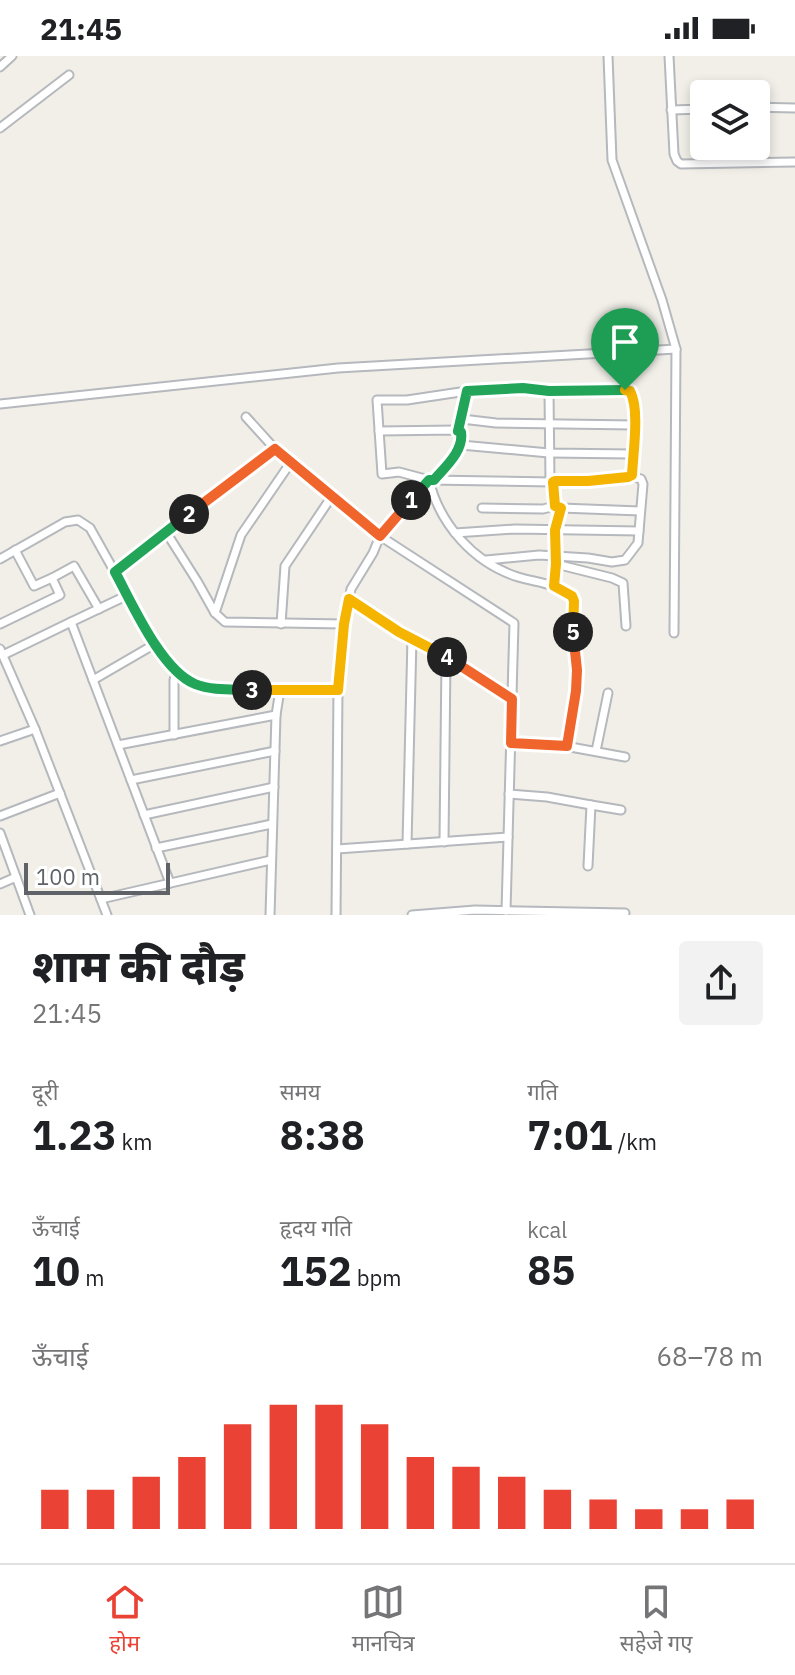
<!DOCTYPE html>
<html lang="hi">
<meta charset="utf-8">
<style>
:root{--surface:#fff;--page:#f2f2f2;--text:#202124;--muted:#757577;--line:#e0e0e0;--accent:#ea4335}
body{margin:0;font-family:"IBM Plex Sans","Noto Sans Devanagari",sans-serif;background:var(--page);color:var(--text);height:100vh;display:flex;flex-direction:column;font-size:30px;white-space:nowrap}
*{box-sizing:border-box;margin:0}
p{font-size:26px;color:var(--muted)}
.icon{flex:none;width:44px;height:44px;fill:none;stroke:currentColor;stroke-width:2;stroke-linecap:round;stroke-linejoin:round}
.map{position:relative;height:859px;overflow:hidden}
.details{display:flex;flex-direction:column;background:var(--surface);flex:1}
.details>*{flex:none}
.controls{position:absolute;left:690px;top:24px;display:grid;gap:16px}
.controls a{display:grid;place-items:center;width:80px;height:80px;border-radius:8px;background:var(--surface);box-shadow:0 4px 12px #0003;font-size:40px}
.scale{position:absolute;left:24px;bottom:20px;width:146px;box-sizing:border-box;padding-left:8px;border:4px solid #5f6368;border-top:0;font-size:22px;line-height:28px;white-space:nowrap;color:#5f6368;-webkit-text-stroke:6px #fff;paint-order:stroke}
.pin{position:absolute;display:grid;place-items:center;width:68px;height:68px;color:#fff;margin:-82px -34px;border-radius:50% 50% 50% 0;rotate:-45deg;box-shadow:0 0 8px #0007}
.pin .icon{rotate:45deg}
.km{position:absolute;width:40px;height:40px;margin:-20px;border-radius:50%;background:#222;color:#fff;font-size:22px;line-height:40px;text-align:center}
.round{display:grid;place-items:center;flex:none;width:84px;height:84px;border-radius:8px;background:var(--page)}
.headline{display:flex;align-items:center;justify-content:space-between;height:136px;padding:0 32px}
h1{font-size:44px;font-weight:800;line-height:60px}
.figures{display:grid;grid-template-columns:repeat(3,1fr);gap:12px;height:136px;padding:8px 32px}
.figures div{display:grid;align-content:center}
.figures b{font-size:40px;font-weight:800}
.figures small{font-size:22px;font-weight:400}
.figures p{font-size:22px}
.chart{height:224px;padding:16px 32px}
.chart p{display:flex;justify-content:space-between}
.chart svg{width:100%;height:144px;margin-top:8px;stroke:var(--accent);stroke-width:6}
.status{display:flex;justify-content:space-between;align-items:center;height:56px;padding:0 40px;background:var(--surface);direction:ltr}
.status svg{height:22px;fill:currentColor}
.menu{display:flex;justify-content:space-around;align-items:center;height:112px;border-top:2px solid var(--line);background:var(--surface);font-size:22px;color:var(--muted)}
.menu a{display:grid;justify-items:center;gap:4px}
.menu .selected{color:var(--accent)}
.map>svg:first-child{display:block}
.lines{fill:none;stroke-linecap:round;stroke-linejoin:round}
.street-casing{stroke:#b5b8bc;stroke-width:11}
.street{stroke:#fff;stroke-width:7}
.split-1-casing{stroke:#fff;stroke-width:16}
.split-2-casing{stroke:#fff;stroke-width:16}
.split-3-casing{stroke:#fff;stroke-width:16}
.split-4-casing{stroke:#fff;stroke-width:16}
.split-5-casing{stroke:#fff;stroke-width:16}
.split-6-casing{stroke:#fff;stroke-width:16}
.split-1{stroke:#22a559;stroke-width:10}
.split-2{stroke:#f0652b;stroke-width:10}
.split-3{stroke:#22a559;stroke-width:10}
.split-4{stroke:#f5b400;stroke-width:10}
.split-5{stroke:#f0652b;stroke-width:10}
.split-6{stroke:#f5b400;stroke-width:10}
</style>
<div class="status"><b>21:45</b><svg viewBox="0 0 49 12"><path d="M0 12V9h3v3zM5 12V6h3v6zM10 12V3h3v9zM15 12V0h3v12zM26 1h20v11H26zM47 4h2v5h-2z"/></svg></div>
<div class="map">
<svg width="795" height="859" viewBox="0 0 795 859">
<rect width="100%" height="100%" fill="#f1efe8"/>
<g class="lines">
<g class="street-casing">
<g id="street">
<path d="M 608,0 L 612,104 L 662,244 L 676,293"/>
<path d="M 669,0 L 674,98 L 677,105 L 681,108 L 795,106"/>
<path d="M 0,11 L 12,0"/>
<path d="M 756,51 L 795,52"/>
<path d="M 671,54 L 704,53"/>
<path d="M 0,72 L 69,19"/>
<path d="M 523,332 L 549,335 L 630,335 C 640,353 633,398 632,419 L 628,421 L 588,425 L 555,425 L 553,426 L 429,424 L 399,416 L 382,418 L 377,344 L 407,344 L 467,335 Z"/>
<path d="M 549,335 L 550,426"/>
<path d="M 0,348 L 338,312 L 676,293 L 674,577"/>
<path d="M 246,361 L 275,393 L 380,480 L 514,567 L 506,855"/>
<path d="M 462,363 L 496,367 L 635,369"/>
<path d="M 379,375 L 456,374 L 461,376 C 464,395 446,411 434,424"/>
<path d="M 458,375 L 467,335"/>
<path d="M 461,389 L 549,397 L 632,398"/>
<path d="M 553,426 L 555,450 L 561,452 L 555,474 L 556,508 L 554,530"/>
<path d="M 482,452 L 543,453 L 555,450"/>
<path d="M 561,452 L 640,455"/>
<path d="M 166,476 L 197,525 L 215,557 L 225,566 L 344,568"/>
<path d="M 455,477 L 515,473 L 639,475"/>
<path d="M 0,503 L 65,466 L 78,464 L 90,472 L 159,595 L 182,621 L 195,628 L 221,633 L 338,634"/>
<path d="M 486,504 L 539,499 L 588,502 L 612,506 L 625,504 L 638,487 L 643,428 L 641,423 L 630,420"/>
<path d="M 556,508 L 612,522 L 623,527 L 626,570"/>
<path d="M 115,516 L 275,393"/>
<path d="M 52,522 L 74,510 L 99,553"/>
<path d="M 349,543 C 403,578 458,609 512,643"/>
<path d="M 215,557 L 241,479 L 291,406"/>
<path d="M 71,566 L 128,539"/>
<path d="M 0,568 L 60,539 L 52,522 L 34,530 L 15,494"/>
<path d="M 281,568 L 285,510 L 332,440"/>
<path d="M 0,593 L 35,673 L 107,859"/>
<path d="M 3,599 L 71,566 L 170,827"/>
<path d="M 93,624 L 155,588"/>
<path d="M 174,679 L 174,624 L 177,615"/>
<path d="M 0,685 L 35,673"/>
<path d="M 511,687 L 554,688 L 625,701"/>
<path d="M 118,689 L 276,659"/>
<path d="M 596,695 L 608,637"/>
<path d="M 131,724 L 275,695"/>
<path d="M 509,738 L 547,741 L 591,749 L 588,810"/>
<path d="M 591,749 L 621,754"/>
<path d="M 144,759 L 274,731"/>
<path d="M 0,760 L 60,737"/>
<path d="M 0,777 L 30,859"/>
<path d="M 444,786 L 446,601"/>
<path d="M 407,788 L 412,582"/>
<path d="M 156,792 L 272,768"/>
<path d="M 337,793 L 508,781"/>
<path d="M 0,828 L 16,821"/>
<path d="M 101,843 L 271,804"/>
<path d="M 270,859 L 276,659 L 280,634"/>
<path d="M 336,859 L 338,634 L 344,568 L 351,533 L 373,497 L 380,480 L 429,424 C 440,469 474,507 518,521 C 537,527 562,527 574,545 L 573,582 L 577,614 L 576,635 L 567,690"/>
<path d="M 412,859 L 475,854 L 625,857"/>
</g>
</g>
<use href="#street" class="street"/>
</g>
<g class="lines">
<g class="split-1-casing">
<path id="split-1" d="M 411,444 L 429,424 L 434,424 C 445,411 464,395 461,376 L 458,375 L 467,335 L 523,332 L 549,335 L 625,334"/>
</g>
<g class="split-2-casing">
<path id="split-2" d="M 189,458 L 275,393 L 380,480 L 411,444"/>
</g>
<g class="split-3-casing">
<path id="split-3" d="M 189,458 L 115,516 C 132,547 161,614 195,628 C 213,635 233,633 252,634"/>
</g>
<g class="split-4-casing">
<path id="split-4" d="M 252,634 L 338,634 L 344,568 L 349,543 L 399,576 L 447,601"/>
</g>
<g class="split-5-casing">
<path id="split-5" d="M 447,601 L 512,643 L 511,687 L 567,690 L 576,635 L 577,614 L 573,576"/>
</g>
<g class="split-6-casing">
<path id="split-6" d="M 573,576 L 574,545 L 572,540 L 554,530 L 556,508 L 555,474 L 561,452 L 555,450 L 553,426 L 555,425 L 588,425 L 628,421 L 632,419 C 633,397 640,353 630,335 L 625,334"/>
</g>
<use href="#split-1" class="split-1"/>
<use href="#split-2" class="split-2"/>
<use href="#split-3" class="split-3"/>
<use href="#split-4" class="split-4"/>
<use href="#split-5" class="split-5"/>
<use href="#split-6" class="split-6"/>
</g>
</svg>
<div class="controls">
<a><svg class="icon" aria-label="layers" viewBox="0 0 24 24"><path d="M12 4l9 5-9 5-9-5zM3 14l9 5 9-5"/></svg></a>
</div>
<div class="scale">100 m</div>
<div class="pin" style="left:625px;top:334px;background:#1e9e55"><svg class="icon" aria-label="arrive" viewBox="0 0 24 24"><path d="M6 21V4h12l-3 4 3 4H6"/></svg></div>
<b class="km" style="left:411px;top:444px">1</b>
<b class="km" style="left:189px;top:458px">2</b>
<b class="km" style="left:252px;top:634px">3</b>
<b class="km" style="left:447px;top:601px">4</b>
<b class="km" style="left:573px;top:576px">5</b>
</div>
<section class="details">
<div class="headline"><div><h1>शाम की दौड़</h1><p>21:45</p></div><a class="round"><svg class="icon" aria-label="share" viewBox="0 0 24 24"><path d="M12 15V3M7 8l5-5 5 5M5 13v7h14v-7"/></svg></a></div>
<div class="figures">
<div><p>दूरी</p><b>1.23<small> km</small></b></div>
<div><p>समय</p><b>8:38</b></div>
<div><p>गति</p><b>7:01<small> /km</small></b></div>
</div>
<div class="figures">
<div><p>ऊँचाई</p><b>10<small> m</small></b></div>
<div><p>हृदय गति</p><b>152<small> bpm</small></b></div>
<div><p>kcal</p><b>85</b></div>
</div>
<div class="chart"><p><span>ऊँचाई</span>68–78 m</p>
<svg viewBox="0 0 160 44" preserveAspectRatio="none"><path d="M5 44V32M15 44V32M25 44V28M35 44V22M45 44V12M55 44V6M65 44V6M75 44V12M85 44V22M95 44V25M105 44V28M115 44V32M125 44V35M135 44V38M145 44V38M155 44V35"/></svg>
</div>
</section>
<nav class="menu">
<a class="selected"><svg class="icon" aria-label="home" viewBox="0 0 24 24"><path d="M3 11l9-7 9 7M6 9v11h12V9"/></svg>होम</a>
<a><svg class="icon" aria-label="map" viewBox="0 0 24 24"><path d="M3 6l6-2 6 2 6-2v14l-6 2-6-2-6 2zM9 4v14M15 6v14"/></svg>मानचित्र</a>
<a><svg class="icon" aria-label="saved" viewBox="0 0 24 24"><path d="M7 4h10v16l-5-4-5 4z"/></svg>सहेजे गए</a>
</nav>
